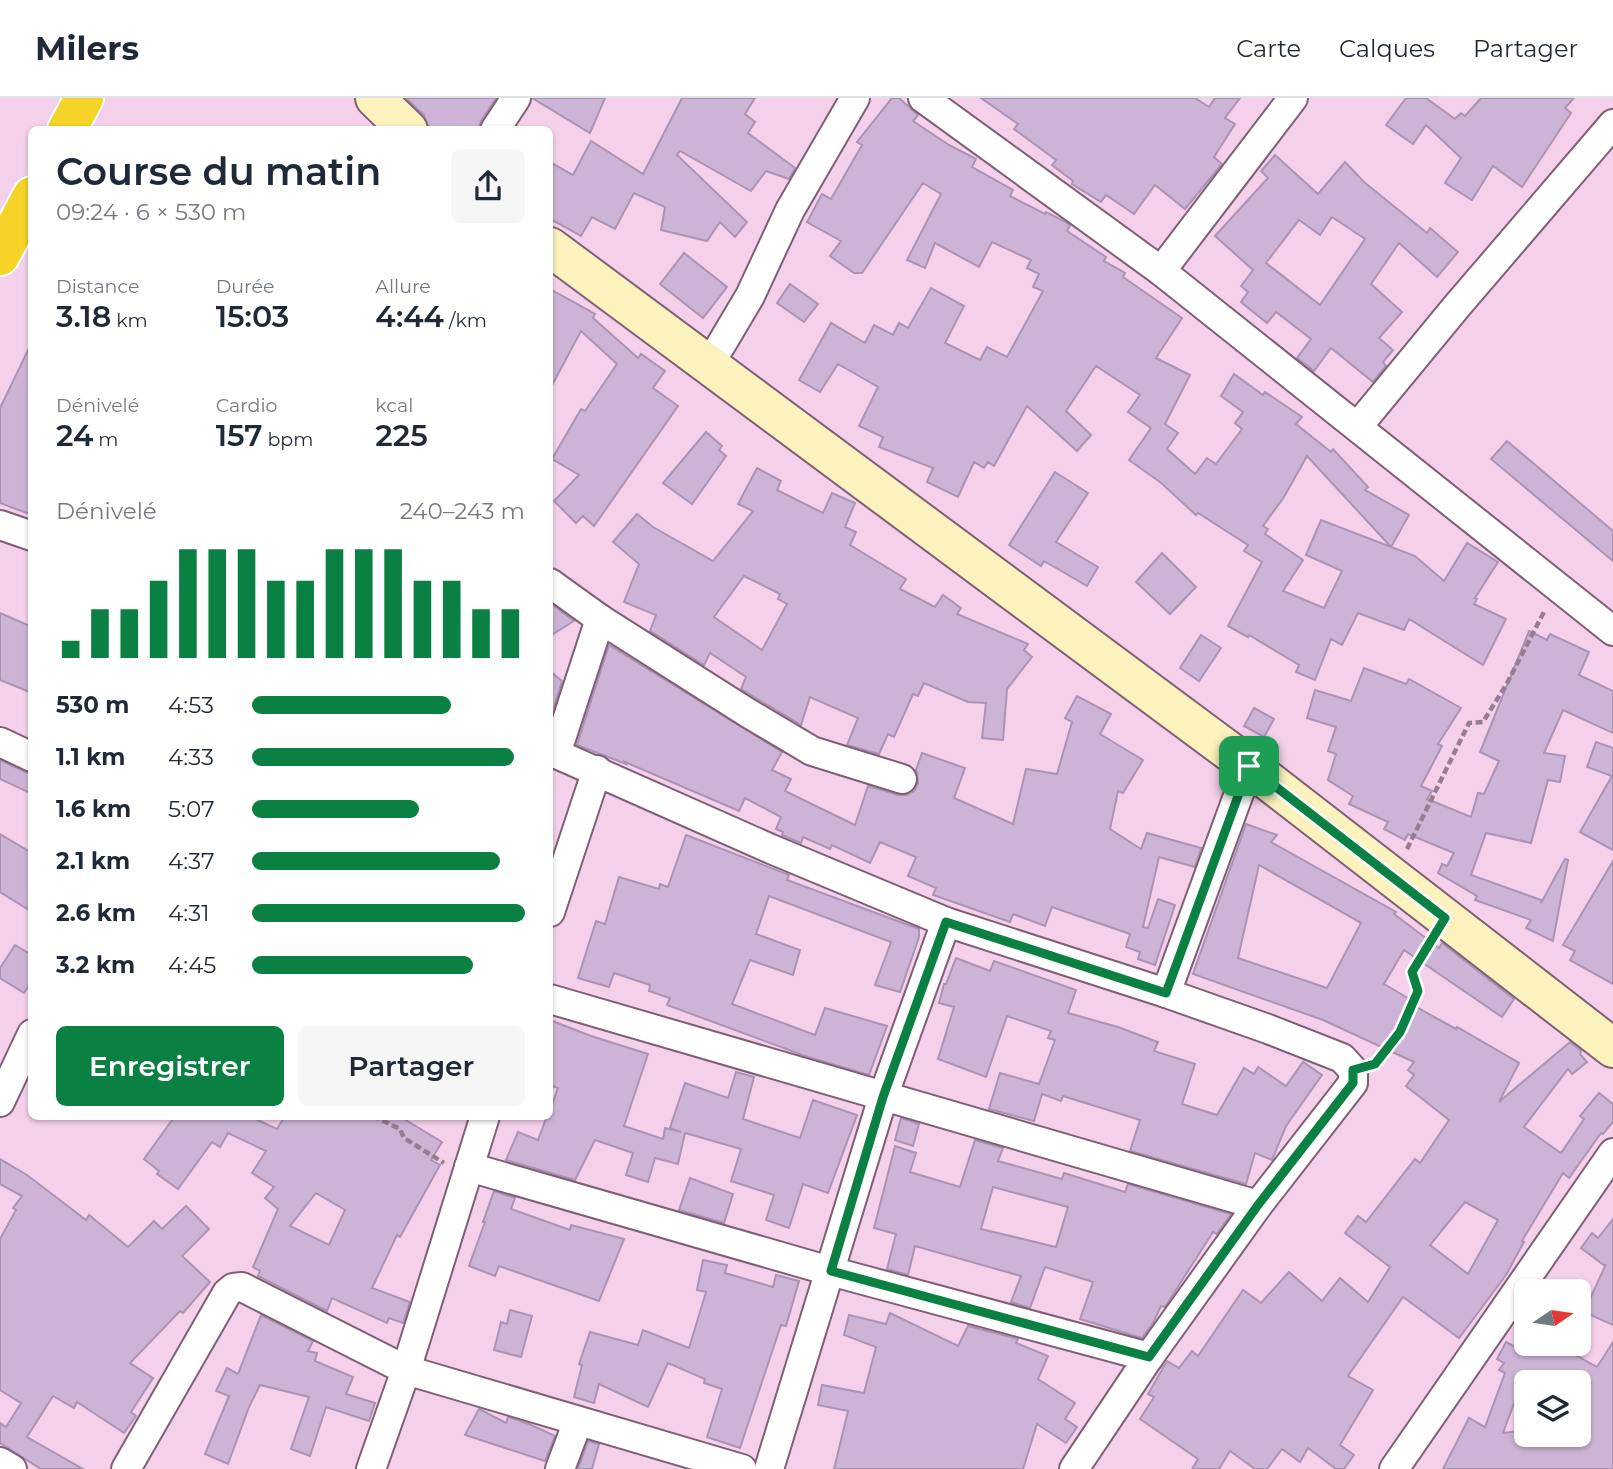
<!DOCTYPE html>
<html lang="fr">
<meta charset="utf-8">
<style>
:root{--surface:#fff;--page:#f6f6f7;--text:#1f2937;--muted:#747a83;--line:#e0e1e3;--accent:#0b8043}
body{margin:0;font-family:Montserrat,sans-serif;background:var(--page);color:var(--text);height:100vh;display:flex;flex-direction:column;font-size:26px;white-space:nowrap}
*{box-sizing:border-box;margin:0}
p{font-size:23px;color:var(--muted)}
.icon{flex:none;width:38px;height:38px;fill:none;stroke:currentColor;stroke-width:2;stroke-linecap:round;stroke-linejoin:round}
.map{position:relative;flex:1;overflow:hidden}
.sheet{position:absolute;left:28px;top:28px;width:525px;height:994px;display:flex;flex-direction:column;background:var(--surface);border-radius:10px;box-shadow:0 2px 5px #0004}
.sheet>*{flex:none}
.needle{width:46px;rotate:77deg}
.fabs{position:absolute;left:1514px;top:1181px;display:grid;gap:14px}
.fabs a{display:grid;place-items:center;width:77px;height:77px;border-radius:10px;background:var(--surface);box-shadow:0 2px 5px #0004;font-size:35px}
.pin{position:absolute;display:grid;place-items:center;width:60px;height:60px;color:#fff;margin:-30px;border-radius:14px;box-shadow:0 4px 10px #0006}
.round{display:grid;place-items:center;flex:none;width:74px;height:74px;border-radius:10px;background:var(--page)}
.summary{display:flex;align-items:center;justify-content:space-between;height:119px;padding:0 28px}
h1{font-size:38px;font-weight:600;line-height:52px}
.metrics{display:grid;grid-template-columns:repeat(3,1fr);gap:10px;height:119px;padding:7px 28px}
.metrics div{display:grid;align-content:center}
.metrics b{font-size:30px;font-weight:600}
.metrics small{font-size:19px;font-weight:400}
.metrics p{font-size:19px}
.chart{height:196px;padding:14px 28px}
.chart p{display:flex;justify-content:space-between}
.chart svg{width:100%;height:126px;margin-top:7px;stroke:var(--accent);stroke-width:6}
.button{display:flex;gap:14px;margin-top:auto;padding:14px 28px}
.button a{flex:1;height:80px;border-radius:10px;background:var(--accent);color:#fff;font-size:28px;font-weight:600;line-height:80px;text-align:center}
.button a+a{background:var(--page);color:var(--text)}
ul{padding:0 28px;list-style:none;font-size:23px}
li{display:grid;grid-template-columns:112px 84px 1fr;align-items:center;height:52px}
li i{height:18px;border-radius:9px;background:var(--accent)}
header{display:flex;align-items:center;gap:42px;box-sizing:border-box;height:98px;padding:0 35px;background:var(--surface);border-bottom:2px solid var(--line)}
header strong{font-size:33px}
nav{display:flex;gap:38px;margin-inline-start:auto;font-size:24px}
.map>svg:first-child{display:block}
.building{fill:#cdb4d6;stroke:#ab93b4;stroke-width:2;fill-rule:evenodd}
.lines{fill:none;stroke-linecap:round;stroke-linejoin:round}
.street-casing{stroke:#7f5f76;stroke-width:32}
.secondary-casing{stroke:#7f5f76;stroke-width:42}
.highway-casing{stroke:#fff;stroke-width:42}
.path{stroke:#977d90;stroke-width:4.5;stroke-dasharray:7 3.5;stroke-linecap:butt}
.street{stroke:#fff;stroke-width:28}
.secondary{stroke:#fcf2be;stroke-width:38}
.highway{stroke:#f6d327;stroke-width:38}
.route-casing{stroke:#fff;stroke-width:14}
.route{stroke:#0b8043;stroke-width:9}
</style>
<header>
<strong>Milers</strong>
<nav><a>Carte</a><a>Calques</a><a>Partager</a></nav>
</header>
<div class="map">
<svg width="1613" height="1371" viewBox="0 0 1613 1371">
<rect width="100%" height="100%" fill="#f5d0eb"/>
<g class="building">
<path d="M 406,0 L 496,0 L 481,23 L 478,32 L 429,32 L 424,17 Z"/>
<path d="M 532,0 L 605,0 L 590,35 Z"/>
<path d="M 682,0 L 755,0 L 745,16 L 755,24 L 748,35 L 795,70 L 789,81 L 766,73 L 751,93 L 680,53 L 677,57 L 747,124 L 735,139 L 720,124 L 707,143 L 661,132 L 665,109 L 634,95 L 615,131 L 592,119 L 581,138 L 550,121 L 550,64 L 573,77 L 591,43 L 643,76 Z"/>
<path d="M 892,0 L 899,0 L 918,17 L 913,23 L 949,47 L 976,61 L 972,69 L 1013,92 L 1010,98 L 1045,116 L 1046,114 L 1064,123 L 1070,127 L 1067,133 L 1106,159 L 1104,163 L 1125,175 L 1123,179 L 1182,220 L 1156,260 L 1190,277 L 1165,326 L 1178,335 L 1167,351 L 1195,376 L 1207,360 L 1216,366 L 1242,331 L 1235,325 L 1243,314 L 1221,298 L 1234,276 L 1263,297 L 1265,294 L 1302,319 L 1296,326 L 1331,354 L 1333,351 L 1368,389 L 1365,392 L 1409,417 L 1391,449 L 1307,358 L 1284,399 L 1263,428 L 1268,431 L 1265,436 L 1303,462 L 1283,493 L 1324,510 L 1342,473 L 1306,457 L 1321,422 L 1415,458 L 1444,483 L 1467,445 L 1498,464 L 1475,500 L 1477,501 L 1474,506 L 1506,521 L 1483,567 L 1409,521 L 1404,532 L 1358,515 L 1342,547 L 1331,541 L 1315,582 L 1296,574 L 1299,567 L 1249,537 L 1248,539 L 1228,528 L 1262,464 L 1244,453 L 1248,447 L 1198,415 L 1196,417 L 1160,384 L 1129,362 L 1151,330 L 1128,314 L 1140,297 L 1096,268 L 1066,313 L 1091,337 L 1077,353 L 1027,308 L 994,368 L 988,364 L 984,370 L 974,364 L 958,399 L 927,384 L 933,370 L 879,349 L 883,339 L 859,328 L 878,289 L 838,266 L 820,294 L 799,282 L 831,225 L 865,245 L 874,227 L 893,237 L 899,225 L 908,230 L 931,190 L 964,208 L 945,245 L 980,262 L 987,249 L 1007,259 L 1043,193 L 1033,189 L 1039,176 L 1027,170 L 1031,162 L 992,144 L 979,169 L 935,145 L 925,170 L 907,162 L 941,96 L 923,85 L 862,175 L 854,175 L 830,158 L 841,143 L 807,124 L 822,96 L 831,101 L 862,47 L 857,44 Z"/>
<path d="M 981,0 L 1195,0 L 1209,9 L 1215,0 L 1240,0 L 1225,20 L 1235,26 L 1214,59 L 1222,66 L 1185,111 L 1155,87 L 1134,116 L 1106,97 L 1101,104 L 1072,86 L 1073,83 L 1052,67 L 1056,62 L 1014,31 L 1018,26 Z"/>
<path d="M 1406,0 L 1426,0 L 1455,21 L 1461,15 L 1465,18 L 1481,0 L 1574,0 L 1565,10 L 1571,15 L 1522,89 L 1493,68 L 1472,102 L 1445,85 L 1461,60 L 1426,27 L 1413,46 L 1386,27 Z"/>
<path d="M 1275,57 L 1318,96 L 1345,64 L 1364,84 L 1427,135 L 1430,130 L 1458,154 L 1437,179 L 1399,145 L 1371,186 L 1402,214 L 1379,240 L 1393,252 L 1383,264 L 1386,268 L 1373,284 L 1331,250 L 1314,273 L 1297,260 L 1311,241 L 1276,214 L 1267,225 L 1241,204 L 1248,194 L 1241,188 L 1253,172 L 1215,138 L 1268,80 L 1261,73 ZM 1332,119 L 1365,141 L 1320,207 L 1266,165 L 1299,122 L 1320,137 Z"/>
<path d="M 684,155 L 727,189 L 703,220 L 660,186 Z"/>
<path d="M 790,186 L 818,206 L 804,224 L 777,205 Z"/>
<path d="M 550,191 L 595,216 L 593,220 L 638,260 L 641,256 L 665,273 L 653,290 L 678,308 L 594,428 L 583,418 L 576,425 L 554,403 L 579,377 L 552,361 L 581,311 L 585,313 L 617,266 L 581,233 L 550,291 Z"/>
<path d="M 32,244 L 32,417 L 0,405 L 0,310 Z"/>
<path d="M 706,334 L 722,348 L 719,352 L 726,358 L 692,406 L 663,385 Z"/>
<path d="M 1507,343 L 1613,433 L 1613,463 L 1491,361 Z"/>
<path d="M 757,370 L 781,383 L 777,392 L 823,415 L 832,395 L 855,405 L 845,429 L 856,434 L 850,447 L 906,481 L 900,491 L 935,509 L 943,497 L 961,510 L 957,516 L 1028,546 L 1024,552 L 1032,559 L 1007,591 L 1003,642 L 982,640 L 986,605 L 968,604 L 924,585 L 918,598 L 913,596 L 894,639 L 888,636 L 879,656 L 847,647 L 858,620 L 810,599 L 801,627 L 741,591 L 746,579 L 710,555 L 704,567 L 650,533 L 656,517 L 624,504 L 639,466 L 613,444 L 637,416 L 653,429 L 713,463 L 753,413 L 738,406 ZM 744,478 L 780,496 L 778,501 L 787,506 L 762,552 L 714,519 Z"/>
<path d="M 1055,374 L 1088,395 L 1056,444 L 1098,469 L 1087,488 L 1044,463 L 1041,468 L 1009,447 Z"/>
<path d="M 1162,455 L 1196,489 L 1170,516 L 1136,484 Z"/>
<path d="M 550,505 L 574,523 L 550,538 Z"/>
<path d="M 0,515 L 32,529 L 32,595 L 0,582 Z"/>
<path d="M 1529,533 L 1547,542 L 1550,536 L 1589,554 L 1579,577 L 1613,593 L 1613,635 L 1563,612 L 1544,655 L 1565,658 L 1560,684 L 1548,682 L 1531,745 L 1486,735 L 1471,777 L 1541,802 L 1541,805 L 1565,761 L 1568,762 L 1553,843 L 1526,830 L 1531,822 L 1475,802 L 1477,798 L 1438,775 L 1442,766 L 1447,768 L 1454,755 L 1408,736 L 1405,742 L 1384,731 L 1388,724 L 1349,706 L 1353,698 L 1328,682 L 1336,656 L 1328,653 L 1336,629 L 1307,620 L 1315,592 L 1351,603 L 1364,570 L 1406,586 L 1409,581 L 1461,610 L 1438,646 L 1442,648 L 1421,688 L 1432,693 L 1427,701 L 1471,719 L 1478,695 L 1484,696 L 1499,663 L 1480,654 Z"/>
<path d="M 1201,537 L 1221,550 L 1199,583 L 1180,570 Z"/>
<path d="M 609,547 L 782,654 L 772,672 L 791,681 L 785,693 L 855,727 L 868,688 L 898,697 L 906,697 L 914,693 L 918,685 L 916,672 L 922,655 L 965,670 L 954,700 L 1013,726 L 1026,671 L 1057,676 L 1072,624 L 1065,620 L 1077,598 L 1111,616 L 1100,636 L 1143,662 L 1123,695 L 1118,693 L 1110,731 L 1141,751 L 1147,735 L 1201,750 L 1195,769 L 1159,759 L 1143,829 L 1148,830 L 1158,801 L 1175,807 L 1155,867 L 1138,861 L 1140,854 L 1126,849 L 1130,836 L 1052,809 L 1045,828 L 1013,816 L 1010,824 L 933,797 L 936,790 L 908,778 L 916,759 L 880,744 L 870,765 L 832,747 L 830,751 L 803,739 L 801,745 L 782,737 L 783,734 L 776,731 L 781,719 L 745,700 L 739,713 L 625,664 L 626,666 L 577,647 Z"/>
<path d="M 550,573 L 562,583 L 550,622 Z"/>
<path d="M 1254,610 L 1274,621 L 1264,639 L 1244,628 Z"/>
<path d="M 1596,644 L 1613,650 L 1613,752 L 1580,734 L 1612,678 L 1587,669 Z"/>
<path d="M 0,662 L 32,677 L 32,696 L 0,681 Z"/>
<path d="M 1246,726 L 1277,737 L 1271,744 L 1396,814 L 1394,816 L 1439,850 L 1442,845 L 1514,901 L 1502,919 L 1404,852 L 1384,886 L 1411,902 L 1409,905 L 1456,931 L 1457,929 L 1519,965 L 1499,1004 L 1570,944 L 1581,953 L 1580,956 L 1587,964 L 1572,976 L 1568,971 L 1524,1029 L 1561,1055 L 1584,1021 L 1580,1018 L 1599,995 L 1613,1006 L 1613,1024 L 1603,1036 L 1601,1035 L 1569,1080 L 1563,1075 L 1522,1143 L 1524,1144 L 1506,1177 L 1459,1240 L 1403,1199 L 1348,1278 L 1373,1292 L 1340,1347 L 1354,1357 L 1344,1371 L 1336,1371 L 1308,1350 L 1300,1364 L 1282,1351 L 1267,1371 L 1255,1371 L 1230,1353 L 1219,1371 L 1192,1371 L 1198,1361 L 1140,1321 L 1154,1299 L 1148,1296 L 1167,1263 L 1179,1270 L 1192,1253 L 1198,1258 L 1243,1192 L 1261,1205 L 1289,1174 L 1322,1203 L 1340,1180 L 1368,1204 L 1390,1169 L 1345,1135 L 1358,1118 L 1366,1124 L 1415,1061 L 1420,1065 L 1449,1022 L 1406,988 L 1414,977 L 1408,972 L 1414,964 L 1323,922 L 1193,876 ZM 1259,767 L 1361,825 L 1327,890 L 1238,860 ZM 1465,1104 L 1498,1122 L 1468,1176 L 1430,1147 Z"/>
<path d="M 0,736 L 32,755 L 32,814 L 0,794 Z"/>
<path d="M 686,737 L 789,777 L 787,782 L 919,831 L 919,839 L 900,894 L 875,887 L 891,844 L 769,798 L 756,836 L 800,852 L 793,877 L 750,862 L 732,906 L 815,937 L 825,910 L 887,928 L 869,977 L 808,959 L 667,907 L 670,900 L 649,893 L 650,887 L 614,875 L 609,889 L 578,880 L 596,823 L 605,826 L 619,779 L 659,791 L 660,786 L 668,789 Z"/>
<path d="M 1613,763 L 1613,886 L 1570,862 L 1575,853 L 1563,847 Z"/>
<path d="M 15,847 L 32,857 L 32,883 L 24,895 L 0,880 L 0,870 Z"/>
<path d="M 956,860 L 990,873 L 994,863 L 1076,892 L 1068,915 L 1118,929 L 1158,944 L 1154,953 L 1195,966 L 1182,1006 L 1217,1017 L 1244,970 L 1254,976 L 1258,969 L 1286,988 L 1303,964 L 1322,977 L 1286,1028 L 1272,1062 L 1255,1055 L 1246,1086 L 1130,1053 L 1140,1022 L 1063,998 L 1061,1003 L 1042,996 L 1034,1023 L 989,1011 L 1000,975 L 1039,986 L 1055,942 L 1048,940 L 1051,933 L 1007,918 L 986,979 L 938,961 L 954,909 L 939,905 L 944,886 L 946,886 Z"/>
<path d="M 550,922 L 591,938 L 648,956 L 624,1028 L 663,1041 L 665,1030 L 681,1034 L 670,1030 L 685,985 L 728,1000 L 736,974 L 754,979 L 743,1021 L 800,1040 L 813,1002 L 857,1017 L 828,1095 L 803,1086 L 789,1130 L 766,1122 L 774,1097 L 731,1083 L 741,1051 L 685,1035 L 678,1066 L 655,1060 L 648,1084 L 626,1077 L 633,1055 L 595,1042 L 575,1082 L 506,1062 L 518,1034 L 538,1042 L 547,1018 L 550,1018 L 550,1012 L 558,990 L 550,987 Z"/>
<path d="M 175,1018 L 249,1018 L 277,1031 L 285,1018 L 399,1018 L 442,1044 L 431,1062 L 440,1067 L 400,1139 L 397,1137 L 372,1190 L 410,1204 L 403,1225 L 389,1220 L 387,1225 L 332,1200 L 327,1213 L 258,1178 L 260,1173 L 253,1169 L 278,1111 L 265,1100 L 274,1089 L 252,1075 L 266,1053 L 228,1035 L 220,1049 L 212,1044 L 178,1091 L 157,1076 L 159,1073 L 144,1061 ZM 316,1095 L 345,1112 L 329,1147 L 290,1128 Z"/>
<path d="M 901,1020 L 919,1026 L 913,1048 L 895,1042 Z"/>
<path d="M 975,1042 L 1003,1050 L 998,1063 L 1062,1081 L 1064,1075 L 1125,1094 L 1128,1086 L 1231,1116 L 1217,1136 L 1213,1134 L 1172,1198 L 1165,1209 L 1161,1208 L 1154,1223 L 1142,1240 L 1080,1221 L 1093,1184 L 1045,1169 L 1030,1210 L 1011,1204 L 1021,1178 L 915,1148 L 908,1177 L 887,1171 L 896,1136 L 874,1130 L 895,1048 L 916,1055 L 910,1074 L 960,1089 ZM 993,1089 L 1068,1109 L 1056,1149 L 981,1131 Z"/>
<path d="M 0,1061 L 27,1077 L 86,1122 L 89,1117 L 128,1149 L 154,1123 L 162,1131 L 186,1108 L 209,1131 L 182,1158 L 210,1184 L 183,1215 L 180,1213 L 130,1265 L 153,1280 L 131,1314 L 136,1318 L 124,1335 L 77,1304 L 74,1310 L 53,1298 L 27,1339 L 83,1371 L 41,1371 L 0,1345 L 0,1325 L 6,1329 L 21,1305 L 0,1292 L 0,1141 L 16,1112 L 13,1110 L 22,1098 L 0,1086 Z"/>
<path d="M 690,1080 L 733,1096 L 724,1125 L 679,1112 Z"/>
<path d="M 494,1093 L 515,1100 L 511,1111 L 570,1132 L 571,1127 L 624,1141 L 599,1203 L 499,1168 L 495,1178 L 469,1168 L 485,1124 L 483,1124 Z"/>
<path d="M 1613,1121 L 1613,1227 L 1584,1214 L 1606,1166 L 1605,1168 L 1581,1150 L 1592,1135 L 1598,1140 Z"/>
<path d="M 703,1162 L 727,1167 L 725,1175 L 773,1189 L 776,1177 L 799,1183 L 786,1228 L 781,1227 L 740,1350 L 707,1339 L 722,1291 L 704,1285 L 705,1281 L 668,1265 L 648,1309 L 599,1286 L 594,1305 L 574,1299 L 582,1267 L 579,1266 L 590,1234 L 638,1247 L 643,1232 L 689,1250 L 706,1194 L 697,1192 Z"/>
<path d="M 510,1212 L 532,1218 L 521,1259 L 494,1252 L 501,1224 L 507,1226 Z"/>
<path d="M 890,1215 L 958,1248 L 968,1228 L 1018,1241 L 1016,1245 L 1048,1258 L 1038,1281 L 1075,1305 L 1065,1321 L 1077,1329 L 1066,1345 L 1037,1326 L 1023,1371 L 834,1371 L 848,1313 L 818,1307 L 822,1287 L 864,1295 L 876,1249 L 844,1237 L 849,1217 L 886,1226 Z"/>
<path d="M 261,1217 L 313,1243 L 308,1253 L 317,1255 L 315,1263 L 353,1279 L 346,1296 L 375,1305 L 369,1323 L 326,1309 L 310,1358 L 291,1351 L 309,1299 L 260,1287 L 249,1309 L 228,1366 L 205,1356 L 229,1298 L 216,1293 L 227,1270 L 238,1276 Z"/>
<path d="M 1506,1244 L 1517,1250 L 1519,1246 L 1556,1246 L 1597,1269 L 1613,1244 L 1613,1371 L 1443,1371 L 1469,1320 L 1485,1329 L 1505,1275 L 1499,1272 L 1504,1265 L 1497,1261 ZM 1522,1284 L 1578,1284 L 1578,1319 L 1589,1326 L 1578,1327 L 1578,1337 L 1526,1337 L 1526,1332 L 1503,1335 Z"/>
<path d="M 479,1311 L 506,1325 L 508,1319 L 529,1326 L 555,1338 L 545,1363 L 465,1337 Z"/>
<path d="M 588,1343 L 599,1346 L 592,1371 L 578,1371 Z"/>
</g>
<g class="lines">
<g class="street-casing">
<g id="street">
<path d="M 923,0 L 1161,173 L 1613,533"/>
<path d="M 495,32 L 516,0"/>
<path d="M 1161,173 L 1293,0"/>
<path d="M 709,267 L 750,198 L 790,112 L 855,0"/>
<path d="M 1358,328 L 1457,208 L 1613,26"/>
<path d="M 0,427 L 32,438"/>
<path d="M 550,485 L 600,521 L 748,615 L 812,653 L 902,681"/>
<path d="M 0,644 L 32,659"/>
<path d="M 550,653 L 771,751 L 946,824 L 1166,895 L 1268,931 L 1342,960 L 1353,972 L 1353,985 L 1258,1107 L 1149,1259 L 1074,1371"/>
<path d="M 556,656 L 600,521"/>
<path d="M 550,814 L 597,672"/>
<path d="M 1166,895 L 1249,668"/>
<path d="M 550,901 L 1258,1107"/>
<path d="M 0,1004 L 32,936"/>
<path d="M 469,1069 L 830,1173 L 1149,1259"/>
<path d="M 0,1364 L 12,1371"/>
<path d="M 126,1371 L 227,1195 L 233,1190 L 242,1189 L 406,1272 L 742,1371"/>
<path d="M 371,1371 L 406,1272 L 485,1018"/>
<path d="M 560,1371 L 578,1323"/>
<path d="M 769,1371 L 883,999 L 946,824"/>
<path d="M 1394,1371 L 1613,1055"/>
</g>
</g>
<g class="secondary-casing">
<g id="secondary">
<path d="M 375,0 L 408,32"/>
<path d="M 550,149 L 1249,668 L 1613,950"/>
</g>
</g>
<g class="highway-casing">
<g id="highway">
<path d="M 67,32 L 84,0"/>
<path d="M 0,158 L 32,98"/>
</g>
</g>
<g class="path">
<path d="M 1407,751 L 1469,625 L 1483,624 L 1506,587 L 1545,512"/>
<path d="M 1376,965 L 1400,934 L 1418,893 L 1412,874 L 1430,844"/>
<path d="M 373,1018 L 400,1031 L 404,1040 L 444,1065"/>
</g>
<use href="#street" class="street"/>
<use href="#secondary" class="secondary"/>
<use href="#highway" class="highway"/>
</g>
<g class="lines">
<g class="route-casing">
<path id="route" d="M 1249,668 L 1445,820 L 1412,874 L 1418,893 L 1400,934 L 1375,966 L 1353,972 L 1353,985 L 1258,1107 L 1149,1259 L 831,1173 L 883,999 L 946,824 L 1166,895 Z"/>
</g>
<use href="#route" class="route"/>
</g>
</svg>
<div class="fabs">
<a><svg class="needle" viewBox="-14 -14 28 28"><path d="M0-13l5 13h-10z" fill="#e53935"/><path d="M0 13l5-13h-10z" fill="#747a83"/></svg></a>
<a><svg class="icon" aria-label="layers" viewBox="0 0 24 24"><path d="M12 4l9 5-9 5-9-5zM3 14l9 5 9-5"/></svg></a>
</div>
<div class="pin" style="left:1249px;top:668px;background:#1e9e55"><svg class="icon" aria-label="arrive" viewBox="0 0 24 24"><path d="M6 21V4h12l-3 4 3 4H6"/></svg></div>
<section class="sheet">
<div class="summary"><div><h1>Course du matin</h1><p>09:24 · 6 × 530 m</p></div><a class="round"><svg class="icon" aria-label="share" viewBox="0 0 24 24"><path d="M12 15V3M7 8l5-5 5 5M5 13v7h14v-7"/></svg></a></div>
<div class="metrics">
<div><p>Distance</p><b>3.18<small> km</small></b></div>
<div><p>Durée</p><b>15:03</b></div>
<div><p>Allure</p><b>4:44<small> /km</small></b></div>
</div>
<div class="metrics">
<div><p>Dénivelé</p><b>24<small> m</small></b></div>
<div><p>Cardio</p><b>157<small> bpm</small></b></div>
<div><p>kcal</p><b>225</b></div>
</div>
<div class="chart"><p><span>Dénivelé</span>240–243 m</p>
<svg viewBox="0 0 160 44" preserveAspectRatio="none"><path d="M5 44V38M15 44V27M25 44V27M35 44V17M45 44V6M55 44V6M65 44V6M75 44V17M85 44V17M95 44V6M105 44V6M115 44V6M125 44V17M135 44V17M145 44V27M155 44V27"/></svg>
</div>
<ul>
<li><b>530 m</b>4:53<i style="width:73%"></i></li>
<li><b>1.1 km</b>4:33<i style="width:96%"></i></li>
<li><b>1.6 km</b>5:07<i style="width:61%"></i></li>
<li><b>2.1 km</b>4:37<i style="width:91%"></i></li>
<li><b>2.6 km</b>4:31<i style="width:100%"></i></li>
<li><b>3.2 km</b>4:45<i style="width:81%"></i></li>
</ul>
<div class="button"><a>Enregistrer</a><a>Partager</a></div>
</section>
</div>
